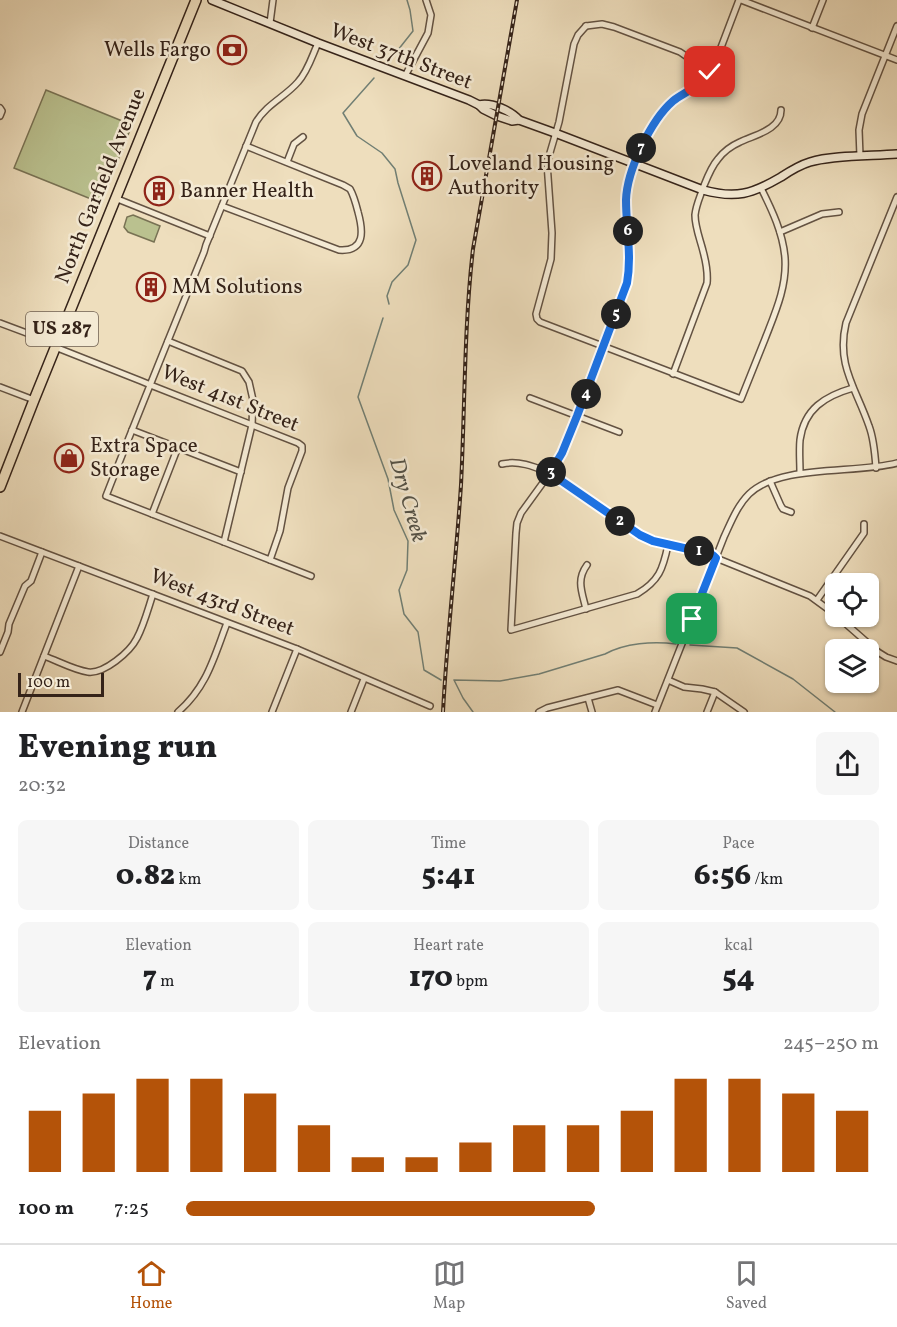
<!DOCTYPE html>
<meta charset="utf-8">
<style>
:root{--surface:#fff;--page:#f6f6f6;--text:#202124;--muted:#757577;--line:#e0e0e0;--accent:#b45309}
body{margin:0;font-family:Vollkorn,serif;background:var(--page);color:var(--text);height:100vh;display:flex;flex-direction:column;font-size:22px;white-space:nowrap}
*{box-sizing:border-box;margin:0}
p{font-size:20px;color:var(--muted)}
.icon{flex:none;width:33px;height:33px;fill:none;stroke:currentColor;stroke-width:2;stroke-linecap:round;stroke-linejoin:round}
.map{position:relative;height:712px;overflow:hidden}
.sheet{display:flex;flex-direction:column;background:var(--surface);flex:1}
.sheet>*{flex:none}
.tools{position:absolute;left:825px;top:573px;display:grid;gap:12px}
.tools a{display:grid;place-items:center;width:54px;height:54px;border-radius:9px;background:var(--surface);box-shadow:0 2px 4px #0004;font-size:30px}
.scale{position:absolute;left:18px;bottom:15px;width:86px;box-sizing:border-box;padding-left:6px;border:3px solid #352319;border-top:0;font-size:16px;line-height:21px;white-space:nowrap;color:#352319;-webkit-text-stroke:4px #f4ead4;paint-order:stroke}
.pin{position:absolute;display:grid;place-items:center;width:51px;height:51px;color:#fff;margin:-26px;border-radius:12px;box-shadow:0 3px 9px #0006}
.km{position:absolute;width:30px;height:30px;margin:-15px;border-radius:50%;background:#222;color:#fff;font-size:16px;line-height:30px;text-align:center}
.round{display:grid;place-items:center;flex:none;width:63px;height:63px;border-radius:9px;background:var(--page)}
.headline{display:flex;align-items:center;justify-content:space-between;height:102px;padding:0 18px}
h1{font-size:33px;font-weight:800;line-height:45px}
.figures{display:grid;grid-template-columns:repeat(3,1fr);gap:9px;height:102px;padding:6px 18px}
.figures div{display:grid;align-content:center;border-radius:9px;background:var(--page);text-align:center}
.figures b{font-size:30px;font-weight:800}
.figures small{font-size:16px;font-weight:400}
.figures p{font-size:16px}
.chart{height:168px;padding:12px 18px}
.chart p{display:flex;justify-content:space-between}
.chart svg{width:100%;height:108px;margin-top:6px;stroke:var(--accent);stroke-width:6}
ul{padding:0 18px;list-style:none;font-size:20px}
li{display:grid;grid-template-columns:96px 72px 1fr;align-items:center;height:45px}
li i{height:15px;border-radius:8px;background:var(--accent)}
.tabs{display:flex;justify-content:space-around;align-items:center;height:84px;border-top:2px solid var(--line);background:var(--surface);font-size:16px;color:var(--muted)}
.tabs a{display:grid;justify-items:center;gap:3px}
.tabs .selected{color:var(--accent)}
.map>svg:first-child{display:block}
.green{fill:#bac18f;stroke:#787254;stroke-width:1.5}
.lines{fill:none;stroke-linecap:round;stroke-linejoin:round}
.stream{stroke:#717f74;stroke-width:1.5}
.street-casing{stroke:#635242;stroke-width:8}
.secondary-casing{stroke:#352319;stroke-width:10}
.highway-casing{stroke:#352319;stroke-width:12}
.street{stroke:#f4ead4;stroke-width:5}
.secondary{stroke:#f4ead4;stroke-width:7}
.highway{stroke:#eedebd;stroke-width:9}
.rail-casing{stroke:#352319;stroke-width:4}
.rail{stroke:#f4ead4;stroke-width:1.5;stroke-dasharray:4.5;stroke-linecap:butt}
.route-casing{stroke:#fff;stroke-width:12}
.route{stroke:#1a73e8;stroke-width:8}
.labels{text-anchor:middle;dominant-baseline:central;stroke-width:5;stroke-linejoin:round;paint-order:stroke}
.shield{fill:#f4ead4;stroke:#6e5f51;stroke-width:1.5}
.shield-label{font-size:20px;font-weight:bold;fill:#352319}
.poi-label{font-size:21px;fill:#352319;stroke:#f4ead4;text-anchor:start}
.street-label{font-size:21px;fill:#352319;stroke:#f4ead4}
.water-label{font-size:22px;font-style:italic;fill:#535147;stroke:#f4ead4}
</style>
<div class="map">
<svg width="897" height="712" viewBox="0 0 897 712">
<rect width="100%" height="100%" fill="#eedebd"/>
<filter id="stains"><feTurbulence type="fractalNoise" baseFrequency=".00333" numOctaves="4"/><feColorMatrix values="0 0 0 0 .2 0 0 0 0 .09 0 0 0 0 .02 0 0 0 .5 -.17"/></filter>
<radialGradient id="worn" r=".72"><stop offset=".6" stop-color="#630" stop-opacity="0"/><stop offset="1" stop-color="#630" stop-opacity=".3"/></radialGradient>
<g class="green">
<path d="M 46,90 L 132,125 L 101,203 L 14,168 Z"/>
<path d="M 133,215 L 160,226 L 154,242 L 128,232 L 124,227 L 127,217 Z"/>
</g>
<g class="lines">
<g class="stream">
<path d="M 394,55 L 413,31 L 410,10 L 407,0"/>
<path d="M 374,78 L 343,113 L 357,136 L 382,153 L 395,169 L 398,183 L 416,240 L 408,265 L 392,282 L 387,296 L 389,304"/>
<path d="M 383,318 L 358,397 L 388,479 L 394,510 L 408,541 L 407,570 L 399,590 L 404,614 L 418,632 L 424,670 L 441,680"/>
<path d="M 690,645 L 737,648 L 793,679 L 835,712"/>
<path d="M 473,712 L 463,698 L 454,680 L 500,681 L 539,674 L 605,654 C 625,643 653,641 676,644"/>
</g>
<g class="street-casing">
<g id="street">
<path d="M 741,0 L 897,60"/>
<path d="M 270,23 L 273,0"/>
<path d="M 586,26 L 578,35 L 574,44 L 559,122 L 547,163 L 552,233 L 551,259 L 536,314 L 537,319 L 540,322 L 741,399 C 749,379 757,359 765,339 C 775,313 787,287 785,258 C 783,233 772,210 761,188"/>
<path d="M 586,26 L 602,24 L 614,27 L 680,52 L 709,72"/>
<path d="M 812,28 L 823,0"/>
<path d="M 405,76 L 428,33 L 431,15 L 426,0"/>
<path d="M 0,108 L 2,111 L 0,116"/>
<path d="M 860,156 L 859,130 L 862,114 L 897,26"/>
<path d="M 287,162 L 294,144 L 303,137"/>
<path d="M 115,198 L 210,236"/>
<path d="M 222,206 L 339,250 C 366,252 363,230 358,212 C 356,204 354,196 350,189 L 343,185 L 246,146"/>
<path d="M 780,232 L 822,214 L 839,212"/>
<path d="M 0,323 L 56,344"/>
<path d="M 168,341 L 242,371 L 249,382 L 253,400 L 252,425 L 224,542"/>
<path d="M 55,347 L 141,381 L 153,386 L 298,443 L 302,446 L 302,451 L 288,488 L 280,531 L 270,560 L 106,496 C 138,414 171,333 204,252 L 206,245 L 256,122 C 267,104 285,97 298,82 C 308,71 312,56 318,43"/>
<path d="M 673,374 L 707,283 C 708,272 706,262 703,251 C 700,239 695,227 695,215 C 696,205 700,197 703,188 C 707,178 711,167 718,159 C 724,151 731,146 740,142 C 754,135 781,130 781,110"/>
<path d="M 0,387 L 34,400"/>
<path d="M 530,398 L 619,432"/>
<path d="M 132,430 L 241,472"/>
<path d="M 502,464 C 519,460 535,467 550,473 L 641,535 L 653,541 L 697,551 C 706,550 710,552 716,558 L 810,596 L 836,615"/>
<path d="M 876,468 C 875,454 874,439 869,426 C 856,388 836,365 846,323 L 897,197"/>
<path d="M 800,473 C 800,462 799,451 800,440 C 804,409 825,396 853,388"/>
<path d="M 770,481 L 781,506 L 783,509 L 791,512"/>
<path d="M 152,514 L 178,447"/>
<path d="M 0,536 L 297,649 L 430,706"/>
<path d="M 668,545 C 663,569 659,581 637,594 L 511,630 L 516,533 L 517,523 L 521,513 L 550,473 L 562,453 L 627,283 L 630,265 L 630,247 L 627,211 L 627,187 L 639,153 L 649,132 L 664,110 L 673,101 L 700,82 L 709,72 L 717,58 L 739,0"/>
<path d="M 270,560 L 311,576"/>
<path d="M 817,600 L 864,533 L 864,524"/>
<path d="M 586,609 C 582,592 576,580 587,565"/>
<path d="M 837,616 L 878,652 L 886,657 L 897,661"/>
<path d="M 0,652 L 8,632 L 9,624 L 25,586 L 31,581 L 42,552"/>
<path d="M 44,656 C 58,661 74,670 88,672 C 104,674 130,652 137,638 C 144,625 148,609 153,594"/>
<path d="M 668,680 L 684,687 L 702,689 L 715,692 L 744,712"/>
<path d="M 588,698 L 592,712"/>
<path d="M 22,712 L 79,566"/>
<path d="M 178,712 C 207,687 214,657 227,623"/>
<path d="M 272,712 L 297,649"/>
<path d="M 351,712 L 364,679"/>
<path d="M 539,712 L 547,708 L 618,690 L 657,705"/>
<path d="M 655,712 L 724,537 C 731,522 737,506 749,494 C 780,464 855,474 897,463"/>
<path d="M 707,712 L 715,692"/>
</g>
</g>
<g class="secondary-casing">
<g id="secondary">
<path d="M 212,0 L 318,43 L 469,100 L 479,105 L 483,109 L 497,116 L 512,121 L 519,120 L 555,133 L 703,190 C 736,199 752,194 781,177 C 790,171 800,165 810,162 C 833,155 872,156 897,154"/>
<path d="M 479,105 C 492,102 511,111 519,120"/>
</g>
</g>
<g class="highway-casing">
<path id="highway" d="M 0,487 L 34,400 L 196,0"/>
</g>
<use href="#street" class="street"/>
<use href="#secondary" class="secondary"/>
<use href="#highway" class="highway"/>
<g class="rail-casing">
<path id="rail" d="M 443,712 C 447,636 456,561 461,485 C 465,406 464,327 473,249 L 517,0"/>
</g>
<use href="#rail" class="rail"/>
</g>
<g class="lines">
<g class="route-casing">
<path id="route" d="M 692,619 L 716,558 C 710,552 706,550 697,551 L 653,541 L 640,535 L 550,473 L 562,453 L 577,416 L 627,283 C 632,255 626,228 626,200 C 627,170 651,120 673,101 C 679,96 686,93 693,88 C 699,83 704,78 710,72"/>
</g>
<use href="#route" class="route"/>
</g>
<defs>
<g id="bank-ring" transform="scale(1.5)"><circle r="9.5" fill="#f4ead4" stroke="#8f2418" stroke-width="1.5"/><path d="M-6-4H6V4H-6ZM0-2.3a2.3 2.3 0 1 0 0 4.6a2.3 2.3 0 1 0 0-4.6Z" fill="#8f2418"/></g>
<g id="building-ring" transform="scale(1.5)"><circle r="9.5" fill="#f4ead4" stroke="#8f2418" stroke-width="1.5"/><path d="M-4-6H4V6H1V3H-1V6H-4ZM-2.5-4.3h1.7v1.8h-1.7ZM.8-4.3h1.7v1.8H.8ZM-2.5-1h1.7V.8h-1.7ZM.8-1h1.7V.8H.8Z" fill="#8f2418"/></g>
<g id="shop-ring" transform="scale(1.5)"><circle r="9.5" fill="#f4ead4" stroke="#8f2418" stroke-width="1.5"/><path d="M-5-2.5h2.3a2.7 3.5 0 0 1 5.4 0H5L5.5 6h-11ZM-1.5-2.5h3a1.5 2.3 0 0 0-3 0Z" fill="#8f2418"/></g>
</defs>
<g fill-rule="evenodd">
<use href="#bank-ring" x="232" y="50"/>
<use href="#building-ring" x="427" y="176"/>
<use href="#building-ring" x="159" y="191"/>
<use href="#building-ring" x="151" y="287"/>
<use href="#shop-ring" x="69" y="458"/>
</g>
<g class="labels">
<rect class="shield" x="26" y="312" width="72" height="34" rx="4.5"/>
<g class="shield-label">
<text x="62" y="329">US 287</text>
</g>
<g class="poi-label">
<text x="211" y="50" text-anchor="end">Wells Fargo</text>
<text x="448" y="164">Loveland Housing<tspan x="448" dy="24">Authority</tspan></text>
<text x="180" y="191">Banner Health</text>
<text x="172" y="287">MM Solutions</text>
<text x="90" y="446">Extra Space<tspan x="90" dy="24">Storage</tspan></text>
</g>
<g class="street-label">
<text transform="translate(401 57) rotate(21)">West 37th Street</text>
<text transform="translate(101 186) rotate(-68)">North Garfield Avenue</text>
<text transform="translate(230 399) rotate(22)">West 41st Street</text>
<text transform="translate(222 603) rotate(21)">West 43rd Street</text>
</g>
<g class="water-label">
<text transform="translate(407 500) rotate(74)">Dry Creek</text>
</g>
</g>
<rect width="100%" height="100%" filter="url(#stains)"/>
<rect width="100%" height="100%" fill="url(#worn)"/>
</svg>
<div class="tools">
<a><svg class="icon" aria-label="locate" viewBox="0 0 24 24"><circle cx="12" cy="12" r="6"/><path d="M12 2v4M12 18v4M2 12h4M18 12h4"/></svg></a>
<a><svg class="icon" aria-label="layers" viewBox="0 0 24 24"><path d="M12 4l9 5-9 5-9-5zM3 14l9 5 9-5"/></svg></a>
</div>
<div class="scale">100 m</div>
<div class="pin" style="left:692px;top:619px;background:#1e9e55"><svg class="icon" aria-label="arrive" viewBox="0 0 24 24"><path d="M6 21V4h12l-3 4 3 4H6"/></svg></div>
<div class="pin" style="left:710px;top:72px;background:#d93025"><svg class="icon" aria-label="check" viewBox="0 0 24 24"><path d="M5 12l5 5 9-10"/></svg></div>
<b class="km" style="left:699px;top:551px">1</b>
<b class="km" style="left:620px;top:521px">2</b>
<b class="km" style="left:551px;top:472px">3</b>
<b class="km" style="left:586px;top:394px">4</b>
<b class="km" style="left:616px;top:314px">5</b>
<b class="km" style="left:628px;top:231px">6</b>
<b class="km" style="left:641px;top:148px">7</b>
</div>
<section class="sheet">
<div class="headline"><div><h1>Evening run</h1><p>20:32</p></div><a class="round"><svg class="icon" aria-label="share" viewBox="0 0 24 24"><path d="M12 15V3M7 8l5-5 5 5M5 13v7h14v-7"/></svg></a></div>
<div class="figures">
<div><p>Distance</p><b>0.82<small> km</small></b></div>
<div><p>Time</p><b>5:41</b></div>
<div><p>Pace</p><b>6:56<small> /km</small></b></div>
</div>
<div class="figures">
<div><p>Elevation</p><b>7<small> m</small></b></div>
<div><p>Heart rate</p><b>170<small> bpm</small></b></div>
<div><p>kcal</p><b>54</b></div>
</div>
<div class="chart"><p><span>Elevation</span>245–250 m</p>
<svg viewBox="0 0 160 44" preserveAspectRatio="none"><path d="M5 44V19M15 44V12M25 44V6M35 44V6M45 44V12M55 44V25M65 44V38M75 44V38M85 44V32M95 44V25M105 44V25M115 44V19M125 44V6M135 44V6M145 44V12M155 44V19"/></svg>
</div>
<ul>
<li><b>100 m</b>7:25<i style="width:59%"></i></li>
</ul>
</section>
<nav class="tabs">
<a class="selected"><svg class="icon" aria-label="home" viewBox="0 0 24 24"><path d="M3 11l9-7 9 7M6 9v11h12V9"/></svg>Home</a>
<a><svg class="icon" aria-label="map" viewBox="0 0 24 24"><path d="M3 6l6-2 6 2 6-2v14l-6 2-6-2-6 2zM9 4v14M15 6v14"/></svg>Map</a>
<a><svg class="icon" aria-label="saved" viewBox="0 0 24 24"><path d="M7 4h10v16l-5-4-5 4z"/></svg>Saved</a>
</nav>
